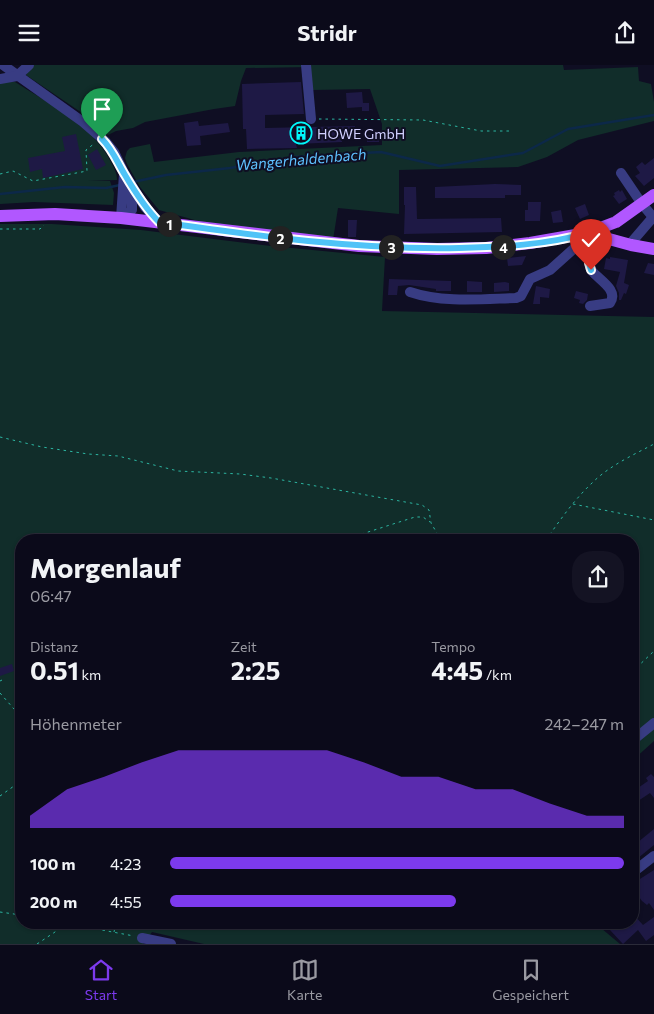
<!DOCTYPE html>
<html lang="de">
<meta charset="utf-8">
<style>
:root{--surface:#0b0a1a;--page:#141323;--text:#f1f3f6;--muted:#9a9aa2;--line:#2b2b39;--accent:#7c3aed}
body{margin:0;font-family:Commissioner,sans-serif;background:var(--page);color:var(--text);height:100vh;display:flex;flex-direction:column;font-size:19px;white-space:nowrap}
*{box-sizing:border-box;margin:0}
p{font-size:16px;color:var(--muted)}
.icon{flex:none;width:28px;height:28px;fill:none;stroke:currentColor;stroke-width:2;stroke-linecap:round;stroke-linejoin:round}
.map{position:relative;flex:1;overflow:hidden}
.drawer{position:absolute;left:15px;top:469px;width:624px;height:395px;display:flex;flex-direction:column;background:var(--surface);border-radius:20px;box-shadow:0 1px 4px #0004,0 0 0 1px var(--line)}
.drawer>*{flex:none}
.pin{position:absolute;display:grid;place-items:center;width:42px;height:42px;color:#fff;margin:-51px -21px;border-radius:50% 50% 50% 0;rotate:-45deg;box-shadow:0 0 5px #0007}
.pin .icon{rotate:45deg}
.km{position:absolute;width:25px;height:25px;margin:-12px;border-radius:50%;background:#222;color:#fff;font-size:14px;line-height:25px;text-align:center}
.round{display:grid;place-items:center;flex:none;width:52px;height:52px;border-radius:20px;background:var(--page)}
.head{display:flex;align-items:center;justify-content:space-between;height:85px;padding:0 15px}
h1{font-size:28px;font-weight:700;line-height:38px}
.figures{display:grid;grid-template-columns:repeat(3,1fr);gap:8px;height:85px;padding:5px 15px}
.figures div{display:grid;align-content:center}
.figures b{font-size:25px;font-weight:700}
.figures small{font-size:14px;font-weight:400}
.figures p{font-size:14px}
.chart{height:140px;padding:10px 15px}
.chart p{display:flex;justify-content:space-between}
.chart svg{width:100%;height:90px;margin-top:5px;fill:var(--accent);opacity:.7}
ul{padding:0 15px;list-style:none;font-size:16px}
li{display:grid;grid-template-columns:80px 60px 1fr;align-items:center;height:38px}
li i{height:12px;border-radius:6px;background:var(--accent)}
header{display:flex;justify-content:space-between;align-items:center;height:65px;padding:0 15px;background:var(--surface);font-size:22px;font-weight:700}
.tab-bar{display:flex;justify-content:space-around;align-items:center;height:70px;border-top:1px solid var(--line);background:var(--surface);font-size:14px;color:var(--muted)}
.tab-bar a{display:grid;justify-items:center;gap:2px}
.tab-bar .selected{color:var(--accent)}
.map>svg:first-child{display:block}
.green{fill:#112d2a}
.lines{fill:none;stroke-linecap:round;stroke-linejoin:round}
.stream{stroke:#0c2849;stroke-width:2.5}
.building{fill:#1e1945}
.path{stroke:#2cb6a2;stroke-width:1;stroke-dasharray:2.5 4;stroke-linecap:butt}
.minor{stroke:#383c83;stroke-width:10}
.major{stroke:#b157ff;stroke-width:12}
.route-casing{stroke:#fff;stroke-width:10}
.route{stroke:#4fc3f7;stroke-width:6}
.labels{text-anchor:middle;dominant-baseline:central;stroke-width:4;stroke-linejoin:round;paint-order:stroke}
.poi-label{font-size:14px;fill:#d1d0ff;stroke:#0f0e23;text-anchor:start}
.water-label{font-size:15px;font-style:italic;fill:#5ec2ff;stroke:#0f0e23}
</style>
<header><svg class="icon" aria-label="menu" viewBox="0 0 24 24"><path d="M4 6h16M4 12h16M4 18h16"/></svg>Stridr<svg class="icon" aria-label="share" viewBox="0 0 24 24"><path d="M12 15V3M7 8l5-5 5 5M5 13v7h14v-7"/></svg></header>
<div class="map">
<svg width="654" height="879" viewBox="0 0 654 879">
<rect width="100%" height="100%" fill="#0f0e23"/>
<g class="green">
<path d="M 34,0 L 563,0 L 564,5 L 638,2 L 639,16 L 651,19 L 654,37 L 654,56 L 578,75 L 547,92 L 518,102 L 399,105 L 399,149 L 338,143 L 333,175 L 216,161 L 159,145 L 140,122 L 127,99 L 125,93 L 127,86 L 130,83 L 150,79 L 154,97 L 239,87 L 382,80 L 382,59 L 370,24 L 312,25 L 310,2 L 246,3 L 241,16 L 235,41 L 214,44 L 145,57 L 133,63 L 116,66 L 108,70 L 88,52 L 26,10 L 28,5 Z"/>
<path d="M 3,17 L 15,17 C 49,39 92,59 111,97 C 114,103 117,108 117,115 L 88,116 L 110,116 L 114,128 L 113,140 L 34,137 L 0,139 L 0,18 Z"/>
<path d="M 0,159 L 52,159 L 141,165 L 271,181 L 385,192 L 382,246 L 654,252 L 654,676 L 633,695 L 632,475 L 21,475 L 21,858 L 532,858 L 559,861 L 565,858 L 595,858 L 620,879 L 204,879 L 152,867 L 143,879 L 0,879 Z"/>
</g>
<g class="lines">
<g class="stream">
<path d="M 133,117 L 166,110 L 230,103 L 294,92 L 381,87 L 440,101 L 523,88 L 568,64 L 654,50"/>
<path d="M 0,129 L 65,122 L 106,123 L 120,120"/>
</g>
</g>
<g class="building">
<path d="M 301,17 L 304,49 L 265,50 L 265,63 L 355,61 L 356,73 L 342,74 L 342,77 L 296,79 L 297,83 L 247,84 L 246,64 L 243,64 L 242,19 Z"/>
<path d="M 362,27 L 363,38 L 369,38 L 369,46 L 362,46 L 362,42 L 347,43 L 346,28 Z"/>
<path d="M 198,56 L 199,61 L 228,58 L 230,67 L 200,71 L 201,80 L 187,81 L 184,58 Z"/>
<path d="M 76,69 L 83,104 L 43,113 L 42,104 L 30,107 L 28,93 L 65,86 L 62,72 Z"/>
<rect x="367" y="70" width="12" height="7"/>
<path d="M 97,84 L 106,100 L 96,105 L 88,90 Z"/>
<path d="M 654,93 L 654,113 L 644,121 L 635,111 L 640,108 L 636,102 L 642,97 L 645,100 Z"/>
<path d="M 495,119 L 521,120 L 521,130 L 505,130 L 505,133 L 435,133 L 435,122 Z"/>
<path d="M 404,122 L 416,122 L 417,154 L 501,153 L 502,167 L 404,169 L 405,140 L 404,140 Z"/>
<path d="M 619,125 L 620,127 L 622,125 L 627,134 L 619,139 L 613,131 L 615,130 L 614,128 Z"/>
<path d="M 528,137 L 541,137 L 540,156 L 525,156 L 525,145 L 528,145 Z"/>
<path d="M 585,139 L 589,150 L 580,154 L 575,143 Z"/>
<path d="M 561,145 L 563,157 L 553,158 L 551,147 Z"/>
<path d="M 348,155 L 357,155 L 356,172 L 348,172 Z"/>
<path d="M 526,191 L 522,200 L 508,201 L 507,193 Z"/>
<path d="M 610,192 L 628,195 L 624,218 L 629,220 L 626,229 L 624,228 L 621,235 L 619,235 L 619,228 L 616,221 L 620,207 L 604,204 L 606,193 L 610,194 Z"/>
<path d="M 648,198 L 654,199 L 654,210 L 644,208 Z"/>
<path d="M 389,214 L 451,216 L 451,226 L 436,226 L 436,224 L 409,220 L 398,221 L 397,230 L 388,230 Z"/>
<path d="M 467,216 L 482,217 L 482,227 L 467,227 Z"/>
<path d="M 505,217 L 509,218 L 509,226 L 494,227 L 494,218 Z"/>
<path d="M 536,221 L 550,224 L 549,233 L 540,232 L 540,239 L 533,239 Z"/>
<path d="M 576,226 L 588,229 L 587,235 L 583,239 L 579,238 L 580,235 L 574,233 Z"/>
<path d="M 12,599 L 14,606 L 0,611 L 0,603 Z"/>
<path d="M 651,709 L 654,712 L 654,733 L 650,728 L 632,740 L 632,727 L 648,716 L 646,713 Z"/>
<path d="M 654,764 L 654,780 L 632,798 L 632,782 Z"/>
<path d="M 654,805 L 654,845 L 649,838 L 647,840 L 642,836 L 632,823 L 632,819 Z"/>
<path d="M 632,848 L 643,860 L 654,852 L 654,870 L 646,876 L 638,865 L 623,879 L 610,865 L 618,858 L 632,858 Z"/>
</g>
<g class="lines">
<g class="path">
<path d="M 319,54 L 423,55 L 481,66 L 510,66"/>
<path d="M 0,109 L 13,106 L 33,116 L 87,106 L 86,85 L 95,78"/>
<path d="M 0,164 L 40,164 L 44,160"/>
<path d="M 0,372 L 42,382 L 88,389 L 118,391 L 178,406 L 240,409 L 271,413 L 422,440 L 429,445 L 431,458 L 441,475"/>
<path d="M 573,439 L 654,455"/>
<path d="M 343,475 L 415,452 L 423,452 L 430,457"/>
<path d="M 546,475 C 560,455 574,435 592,418 C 609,401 633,390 654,379"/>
<path d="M 632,607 L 654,586"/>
<path d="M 0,616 L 2,615"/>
<path d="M 0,628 L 21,652"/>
<path d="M 0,731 L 21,716"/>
<path d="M 0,847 L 21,850"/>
<path d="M 64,858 L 134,871"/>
<path d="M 114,867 L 116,858"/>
<path d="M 37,879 L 55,867 L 61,858"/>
</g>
<g class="minor">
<path d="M 3,0 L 83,57 L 106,77 L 114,87 L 124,108 L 145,142 L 159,157"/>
<path d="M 306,0 L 311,54"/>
<path d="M 0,14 L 17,11 L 29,0"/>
<path d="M 621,108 L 642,139 L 653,152"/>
<path d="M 121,153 L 124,109"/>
<path d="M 121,153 L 132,145 L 132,125"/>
<path d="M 587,168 C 588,173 591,178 591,183 C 591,191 587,199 592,206 C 599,215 619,225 610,238 L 590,241"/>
<path d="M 630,179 L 654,151"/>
<path d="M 410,227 C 442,238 482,234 516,233 L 521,231 L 530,214 L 550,205 L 579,179 L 580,170"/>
<path d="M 632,676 L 654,658"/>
<path d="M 632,808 L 654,791"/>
<path d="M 142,873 L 171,879"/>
</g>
<g class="major">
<path d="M 0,151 L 55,149 L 121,153 L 359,181 L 437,184 L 486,183 L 530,178 L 587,168 L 616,157 L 654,130"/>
<path d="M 587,168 L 631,180 L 654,184"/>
</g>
</g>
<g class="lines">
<g class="route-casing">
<path id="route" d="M 102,74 C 113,85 117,97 125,110 C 135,127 145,143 159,157 C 258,171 358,185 459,183 C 500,182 547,180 587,168 L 591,181 L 589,198 L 591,205"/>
</g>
<use href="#route" class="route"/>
</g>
<defs>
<g id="building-ring" transform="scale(1.125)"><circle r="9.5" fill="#0f0e23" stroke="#00f8fb" stroke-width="1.5"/><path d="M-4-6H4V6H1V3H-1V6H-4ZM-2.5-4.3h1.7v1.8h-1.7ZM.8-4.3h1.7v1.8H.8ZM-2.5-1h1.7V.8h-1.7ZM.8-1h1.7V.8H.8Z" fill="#00f8fb"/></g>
</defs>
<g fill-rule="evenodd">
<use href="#building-ring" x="301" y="68"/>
</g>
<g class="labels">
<g class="poi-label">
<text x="317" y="68">HOWE GmbH</text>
</g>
<g class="water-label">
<text transform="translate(301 94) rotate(-5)">Wangerhaldenbach</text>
</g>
</g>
</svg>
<div class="pin" style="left:102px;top:74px;background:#1e9e55"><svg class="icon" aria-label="arrive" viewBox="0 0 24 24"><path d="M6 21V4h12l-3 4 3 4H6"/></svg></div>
<div class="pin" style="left:591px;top:205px;background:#d93025"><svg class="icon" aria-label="check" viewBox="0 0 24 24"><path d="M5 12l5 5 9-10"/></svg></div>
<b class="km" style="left:169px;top:159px">1</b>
<b class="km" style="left:280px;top:173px">2</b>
<b class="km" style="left:391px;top:182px">3</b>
<b class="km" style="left:503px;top:182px">4</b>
<section class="drawer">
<div class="head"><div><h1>Morgenlauf</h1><p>06:47</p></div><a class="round"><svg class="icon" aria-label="share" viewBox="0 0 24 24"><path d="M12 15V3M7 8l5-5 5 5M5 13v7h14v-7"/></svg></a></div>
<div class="figures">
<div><p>Distanz</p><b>0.51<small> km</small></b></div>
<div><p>Zeit</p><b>2:25</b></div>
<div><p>Tempo</p><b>4:45<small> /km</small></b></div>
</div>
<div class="chart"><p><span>Höhenmeter</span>242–247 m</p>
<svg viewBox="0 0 160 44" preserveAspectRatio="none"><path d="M0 44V38L10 25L20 19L30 12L40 6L50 6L60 6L70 6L80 6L90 12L100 19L110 19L120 25L130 25L140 32L150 38L160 38V44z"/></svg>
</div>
<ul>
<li><b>100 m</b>4:23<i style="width:100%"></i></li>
<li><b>200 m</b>4:55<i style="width:63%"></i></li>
</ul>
</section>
</div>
<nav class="tab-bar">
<a class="selected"><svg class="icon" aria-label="home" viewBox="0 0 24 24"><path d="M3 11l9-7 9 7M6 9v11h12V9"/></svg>Start</a>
<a><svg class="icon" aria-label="map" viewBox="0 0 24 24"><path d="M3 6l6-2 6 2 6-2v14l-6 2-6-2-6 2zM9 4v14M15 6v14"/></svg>Karte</a>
<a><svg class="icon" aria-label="saved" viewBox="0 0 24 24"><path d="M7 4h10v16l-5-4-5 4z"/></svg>Gespeichert</a>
</nav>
